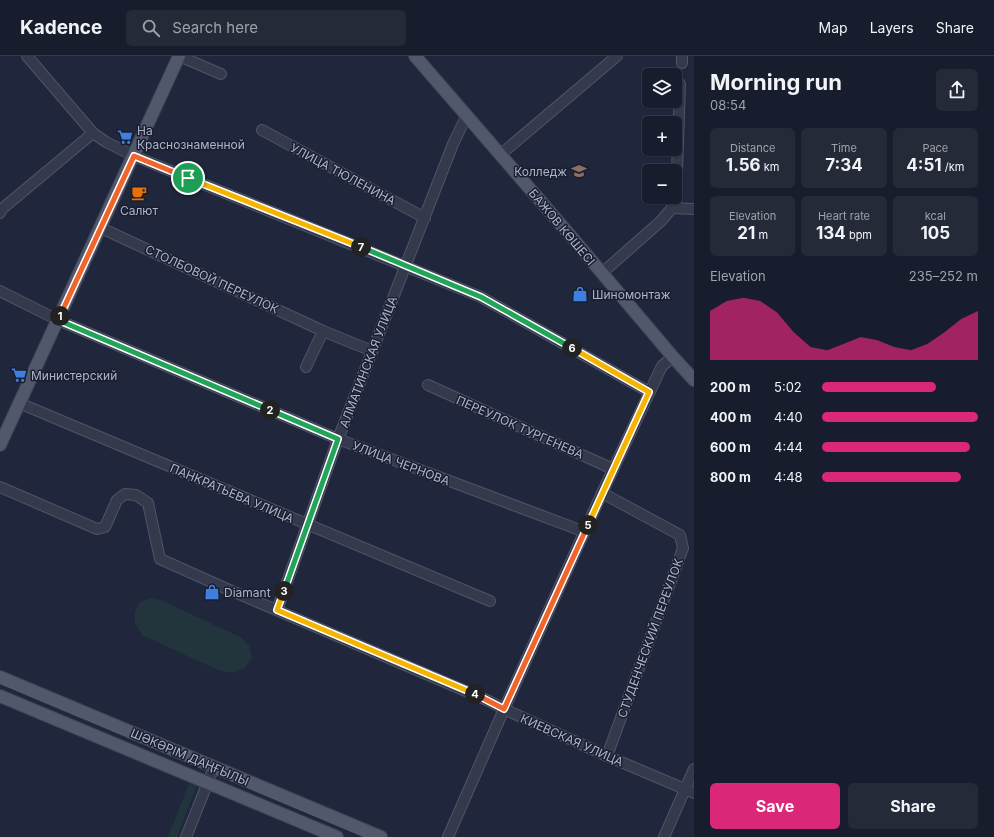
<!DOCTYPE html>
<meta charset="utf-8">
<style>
:root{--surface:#181d2d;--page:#252a39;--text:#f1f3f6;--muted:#9fa2aa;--line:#363b49;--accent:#db2777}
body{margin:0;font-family:Inter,sans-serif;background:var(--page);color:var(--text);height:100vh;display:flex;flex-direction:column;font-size:15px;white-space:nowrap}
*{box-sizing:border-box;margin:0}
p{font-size:13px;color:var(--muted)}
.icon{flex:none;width:22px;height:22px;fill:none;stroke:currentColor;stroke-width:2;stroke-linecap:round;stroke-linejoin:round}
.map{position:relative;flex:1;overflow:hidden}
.side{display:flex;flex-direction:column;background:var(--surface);width:300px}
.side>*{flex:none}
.controls{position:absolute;left:642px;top:12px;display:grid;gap:8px}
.controls a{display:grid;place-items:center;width:40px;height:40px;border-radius:6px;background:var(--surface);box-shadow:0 1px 3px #0004,0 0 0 1px var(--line);font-size:20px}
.pin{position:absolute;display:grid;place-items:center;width:34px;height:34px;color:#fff;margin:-17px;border:2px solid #fff;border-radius:50%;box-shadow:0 1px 4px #0007}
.km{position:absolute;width:20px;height:20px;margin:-10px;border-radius:50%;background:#222;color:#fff;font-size:11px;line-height:20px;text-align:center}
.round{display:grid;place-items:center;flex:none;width:42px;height:42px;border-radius:6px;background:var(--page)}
.summary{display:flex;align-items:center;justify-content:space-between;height:68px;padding:0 16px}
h1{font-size:22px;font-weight:700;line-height:30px}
.metrics{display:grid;grid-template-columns:repeat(3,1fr);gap:6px;height:68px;padding:4px 16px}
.metrics div{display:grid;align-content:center;border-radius:6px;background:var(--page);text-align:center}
.metrics b{font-size:17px;font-weight:700}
.metrics small{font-size:11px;font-weight:400}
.metrics p{font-size:11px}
.chart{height:112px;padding:8px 16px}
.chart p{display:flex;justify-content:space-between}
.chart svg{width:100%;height:72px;margin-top:4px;fill:var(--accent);opacity:.7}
.cta{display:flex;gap:8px;margin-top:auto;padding:8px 16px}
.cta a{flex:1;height:46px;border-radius:6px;background:var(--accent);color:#fff;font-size:16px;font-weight:700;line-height:46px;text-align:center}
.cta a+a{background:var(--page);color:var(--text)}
ul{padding:0 16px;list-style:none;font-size:13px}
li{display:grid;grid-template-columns:64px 48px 1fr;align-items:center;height:30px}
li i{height:10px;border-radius:5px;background:var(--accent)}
header{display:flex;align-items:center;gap:24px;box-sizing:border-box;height:56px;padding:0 20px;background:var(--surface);border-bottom:1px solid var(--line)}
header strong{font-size:19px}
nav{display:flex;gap:22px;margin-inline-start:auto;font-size:14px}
.search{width:280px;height:36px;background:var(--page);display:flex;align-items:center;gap:10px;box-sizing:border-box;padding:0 14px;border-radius:6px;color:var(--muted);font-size:15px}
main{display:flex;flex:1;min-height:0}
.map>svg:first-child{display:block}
.green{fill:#22353d}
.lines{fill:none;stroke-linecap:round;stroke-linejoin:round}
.minor-casing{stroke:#4f5467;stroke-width:12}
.major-casing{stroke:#3d4355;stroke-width:14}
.minor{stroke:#343a4c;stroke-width:10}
.major{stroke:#52586c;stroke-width:12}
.tram{stroke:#555c74;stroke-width:1}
.split-1-casing{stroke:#fff;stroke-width:8}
.split-2-casing{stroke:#fff;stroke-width:8}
.split-3-casing{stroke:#fff;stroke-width:8}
.split-4-casing{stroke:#fff;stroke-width:8}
.split-5-casing{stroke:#fff;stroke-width:8}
.split-6-casing{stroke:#fff;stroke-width:8}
.split-7-casing{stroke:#fff;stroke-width:8}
.split-8-casing{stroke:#fff;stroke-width:8}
.split-1{stroke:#f0652b;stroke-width:5}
.split-2{stroke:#22a559;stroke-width:5}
.split-3{stroke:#22a559;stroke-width:5}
.split-4{stroke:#f5b400;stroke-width:5}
.split-5{stroke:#f0652b;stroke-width:5}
.split-6{stroke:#f5b400;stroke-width:5}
.split-7{stroke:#22a559;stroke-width:5}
.split-8{stroke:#f5b400;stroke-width:5}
.labels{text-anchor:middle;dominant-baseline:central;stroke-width:3;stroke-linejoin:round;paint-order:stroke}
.poi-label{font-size:12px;fill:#afb4c8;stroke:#191f31;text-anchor:start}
.street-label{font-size:12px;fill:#afb4c8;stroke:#191f31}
</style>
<header>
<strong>Kadence</strong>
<div class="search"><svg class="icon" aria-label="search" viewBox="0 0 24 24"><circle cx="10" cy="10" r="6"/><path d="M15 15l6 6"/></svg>Search here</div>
<nav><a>Map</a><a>Layers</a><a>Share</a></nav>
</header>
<main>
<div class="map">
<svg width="694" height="781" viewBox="0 0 694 781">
<rect width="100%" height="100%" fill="#20273c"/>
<g class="green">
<path d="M 150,542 L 161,544 L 242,582 L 249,590 L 252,601 L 245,612 L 233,617 L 218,614 L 142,579 L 135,567 L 135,556 L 139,547 Z"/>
<path d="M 189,728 L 196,731 L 177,781 L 168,781 Z"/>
</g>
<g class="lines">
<g class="minor-casing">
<g id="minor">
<path d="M 27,0 L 93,77 L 106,86 L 134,100 L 481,241 L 649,336"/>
<path d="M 179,0 L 221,18"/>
<path d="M 682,7 L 682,0"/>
<path d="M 262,74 L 425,162"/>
<path d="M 500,99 L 617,0"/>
<path d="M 672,152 L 694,153"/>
<path d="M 0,157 L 2,153 L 93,77"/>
<path d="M 101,172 L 323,275 L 372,295"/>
<path d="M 602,217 L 661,165 L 672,152 L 676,146 L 680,28"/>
<path d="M 0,235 L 58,264 L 338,383 L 585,476"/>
<path d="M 306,311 L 323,275"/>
<path d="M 428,329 L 613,413"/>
<path d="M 19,347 L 490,545"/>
<path d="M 0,431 L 97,473 L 105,471 L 117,444 L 125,438 L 136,439 L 148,447 L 160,503 L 225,532 L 489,645 L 504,653 L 607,700 L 694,737"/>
<path d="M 602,437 L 680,479 L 683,492 L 607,700"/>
<path d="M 277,554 L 338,383 L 453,88 L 466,61"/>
<path d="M 186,781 L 214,711"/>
<path d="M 448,781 L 504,653 L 602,437 L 662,310 L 673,301"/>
<path d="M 664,781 L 694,713"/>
</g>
</g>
<g class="major-casing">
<g id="major">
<path d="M 415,0 L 569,178 L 673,301 L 694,324"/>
<path d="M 0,389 C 59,259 120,130 179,0"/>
<path d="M 0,621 L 381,781"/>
<path d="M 0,640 L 337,781"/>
</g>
</g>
<use href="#minor" class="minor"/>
<use href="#major" class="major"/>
<path class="tram" d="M 0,627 L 365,781"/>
</g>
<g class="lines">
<g class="split-1-casing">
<path id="split-1" d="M 60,260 L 134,100 L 188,122"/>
</g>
<g class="split-2-casing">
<path id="split-2" d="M 60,260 L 58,264 L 270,354"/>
</g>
<g class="split-3-casing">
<path id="split-3" d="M 270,354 L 338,383 L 284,535"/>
</g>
<g class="split-4-casing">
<path id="split-4" d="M 284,535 L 277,554 L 475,638"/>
</g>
<g class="split-5-casing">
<path id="split-5" d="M 475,638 L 504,653 L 588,469"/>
</g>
<g class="split-6-casing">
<path id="split-6" d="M 572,292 L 649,336 L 588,469"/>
</g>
<g class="split-7-casing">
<path id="split-7" d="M 361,191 L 481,241 L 572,292"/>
</g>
<g class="split-8-casing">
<path id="split-8" d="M 188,122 L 361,191"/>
</g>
<use href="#split-1" class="split-1"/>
<use href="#split-2" class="split-2"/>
<use href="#split-3" class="split-3"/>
<use href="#split-4" class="split-4"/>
<use href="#split-5" class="split-5"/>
<use href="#split-6" class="split-6"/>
<use href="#split-7" class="split-7"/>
<use href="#split-8" class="split-8"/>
</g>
<defs>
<g id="supermarket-bare" transform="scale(1.2)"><path d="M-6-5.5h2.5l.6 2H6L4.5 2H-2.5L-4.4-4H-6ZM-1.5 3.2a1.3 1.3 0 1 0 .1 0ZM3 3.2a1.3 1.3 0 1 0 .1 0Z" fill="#3f7fe0" stroke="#191f31" stroke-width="2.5" paint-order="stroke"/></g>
<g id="university-bare" transform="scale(1.2)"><path d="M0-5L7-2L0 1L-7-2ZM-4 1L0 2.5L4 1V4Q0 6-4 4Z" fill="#8d6e63" stroke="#191f31" stroke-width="2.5" paint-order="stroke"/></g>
<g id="cafe-bare" transform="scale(1.2)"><path d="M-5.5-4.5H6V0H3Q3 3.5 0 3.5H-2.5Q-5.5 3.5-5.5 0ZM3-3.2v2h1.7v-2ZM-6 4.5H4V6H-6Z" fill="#e8710a" stroke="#191f31" stroke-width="2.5" paint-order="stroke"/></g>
<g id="shop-bare" transform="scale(1.2)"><path d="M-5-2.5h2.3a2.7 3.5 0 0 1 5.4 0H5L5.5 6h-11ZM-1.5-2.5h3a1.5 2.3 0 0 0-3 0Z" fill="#3f7fe0" stroke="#191f31" stroke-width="2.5" paint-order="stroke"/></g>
</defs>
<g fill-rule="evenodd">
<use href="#supermarket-bare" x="125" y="81"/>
<use href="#university-bare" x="579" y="115"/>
<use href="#cafe-bare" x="139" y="137"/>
<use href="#shop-bare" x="580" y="238"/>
<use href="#supermarket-bare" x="19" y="319"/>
<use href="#shop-bare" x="212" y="536"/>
</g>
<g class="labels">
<g class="poi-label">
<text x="137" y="74">На<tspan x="137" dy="14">Краснознаменной</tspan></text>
<text x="567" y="115" text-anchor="end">Колледж</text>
<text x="139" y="154" text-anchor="middle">Салют</text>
<text x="592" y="238">Шиномонтаж</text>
<text x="31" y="319">Министерский</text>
<text x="224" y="536">Diamant</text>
</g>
<g class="street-label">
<text transform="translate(343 118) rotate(28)">УЛИЦА ТЮЛЕНИНА</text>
<text transform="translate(562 171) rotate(50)">БАЖОВ КӨШЕСІ</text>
<text transform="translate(212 223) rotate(25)">СТОЛБОВОЙ ПЕРЕУЛОК</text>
<text transform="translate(368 306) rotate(-69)">АЛМАТИНСКАЯ УЛИЦА</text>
<text transform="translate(520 371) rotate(24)">ПЕРЕУЛОК ТУРГЕНЕВА</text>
<text transform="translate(401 407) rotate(21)">УЛИЦА ЧЕРНОВА</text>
<text transform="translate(232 437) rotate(23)">ПАНКРАТЬЕВА УЛИЦА</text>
<text transform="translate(650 582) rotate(-70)">СТУДЕНЧЕСКИЙ ПЕРЕУЛОК</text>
<text transform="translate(572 684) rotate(24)">КИЕВСКАЯ УЛИЦА</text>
<text transform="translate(190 701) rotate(23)">ШӘКӘРІМ ДАҢҒЫЛЫ</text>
</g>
</g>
</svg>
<div class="controls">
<a><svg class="icon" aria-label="layers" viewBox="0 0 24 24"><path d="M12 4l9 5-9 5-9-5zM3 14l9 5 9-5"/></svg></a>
<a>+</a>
<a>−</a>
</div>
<div class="pin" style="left:188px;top:122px;background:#1e9e55"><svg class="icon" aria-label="arrive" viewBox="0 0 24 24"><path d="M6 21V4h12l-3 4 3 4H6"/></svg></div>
<b class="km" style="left:60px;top:260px">1</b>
<b class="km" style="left:270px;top:354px">2</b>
<b class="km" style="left:284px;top:535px">3</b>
<b class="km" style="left:475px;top:638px">4</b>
<b class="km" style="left:588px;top:469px">5</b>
<b class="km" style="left:572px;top:292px">6</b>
<b class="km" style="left:361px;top:191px">7</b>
</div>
<section class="side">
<div class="summary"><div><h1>Morning run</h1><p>08:54</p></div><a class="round"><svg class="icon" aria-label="share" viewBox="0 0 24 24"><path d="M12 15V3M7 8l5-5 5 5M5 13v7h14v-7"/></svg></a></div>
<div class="metrics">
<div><p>Distance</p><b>1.56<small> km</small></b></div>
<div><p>Time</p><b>7:34</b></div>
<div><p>Pace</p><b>4:51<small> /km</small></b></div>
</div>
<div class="metrics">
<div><p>Elevation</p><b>21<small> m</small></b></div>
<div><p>Heart rate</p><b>134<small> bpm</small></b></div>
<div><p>kcal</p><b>105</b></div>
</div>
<div class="chart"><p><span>Elevation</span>235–252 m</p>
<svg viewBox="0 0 160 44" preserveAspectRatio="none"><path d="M0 44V14L10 8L20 6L30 8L40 15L50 27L60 36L70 38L80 34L90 30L100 32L110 36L120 38L130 34L140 27L150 19L160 14V44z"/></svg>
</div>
<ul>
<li><b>200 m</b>5:02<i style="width:73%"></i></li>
<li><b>400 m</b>4:40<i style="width:100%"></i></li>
<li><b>600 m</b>4:44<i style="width:95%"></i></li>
<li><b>800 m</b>4:48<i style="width:89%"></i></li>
</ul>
<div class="cta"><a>Save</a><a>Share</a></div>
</section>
</main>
